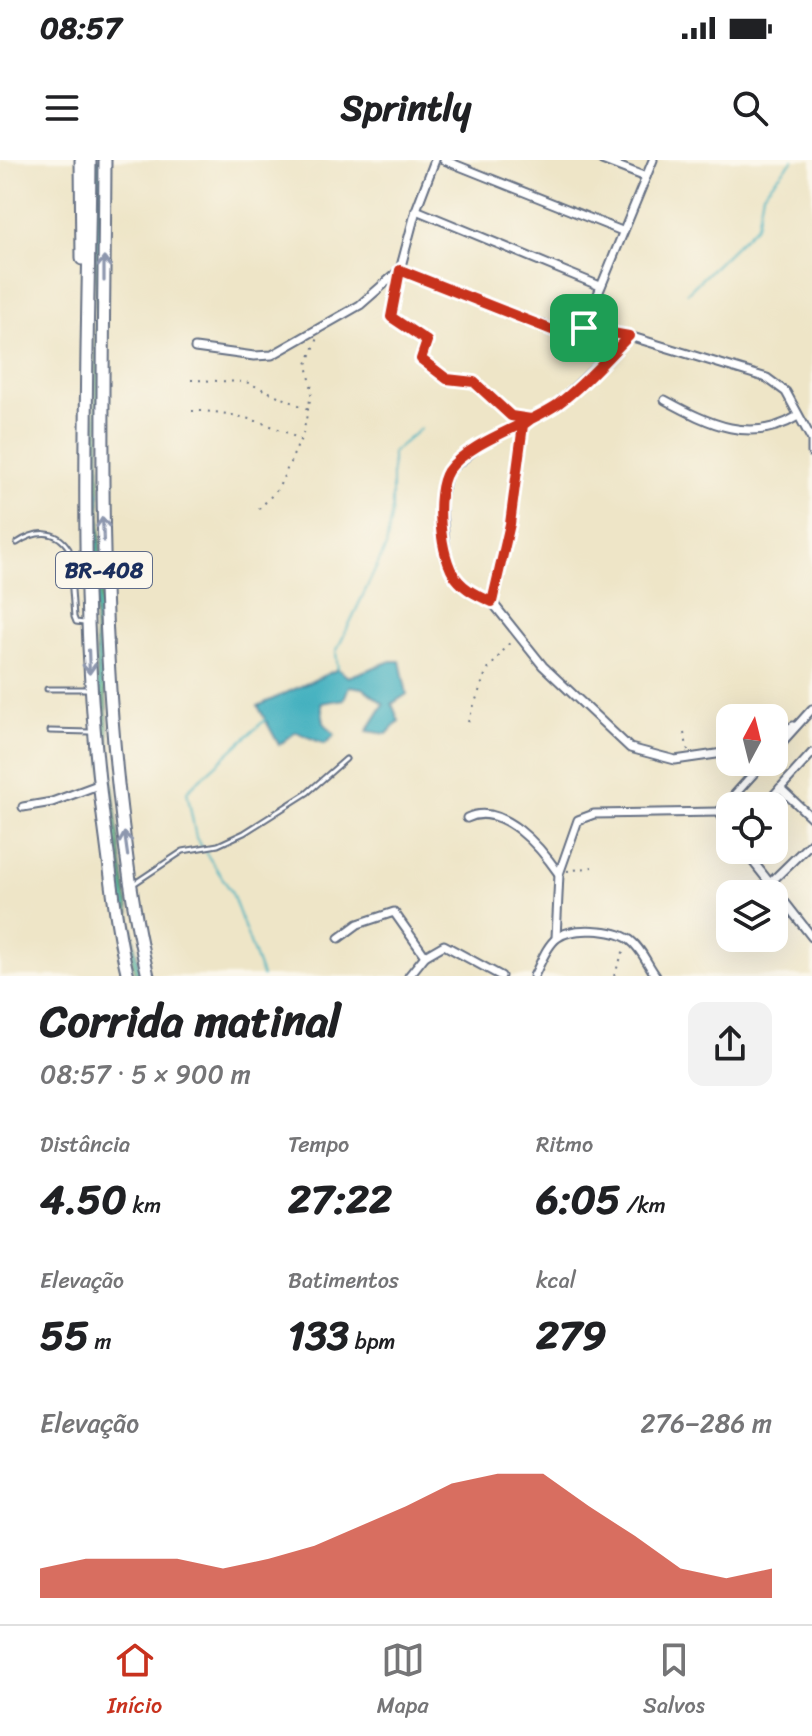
<!DOCTYPE html>
<html lang="pt">
<meta charset="utf-8">
<style>
:root{--surface:#fff;--page:#f2f2f2;--text:#202124;--muted:#757577;--line:#e0e0e0;--accent:#c8321e}
body{margin:0;font-family:Sriracha,sans-serif;background:var(--page);color:var(--text);height:100vh;display:flex;flex-direction:column;font-size:30px;white-space:nowrap}
*{box-sizing:border-box;margin:0}
p{font-size:26px;color:var(--muted)}
.icon{flex:none;width:44px;height:44px;fill:none;stroke:currentColor;stroke-width:2;stroke-linecap:round;stroke-linejoin:round}
.map{position:relative;height:816px;overflow:hidden}
.side{display:flex;flex-direction:column;background:var(--surface);flex:1}
.side>*{flex:none}
.needle{width:52px;rotate:7deg}
.fabs{position:absolute;left:716px;top:544px;display:grid;gap:16px}
.fabs a{display:grid;place-items:center;width:72px;height:72px;border-radius:16px;background:var(--surface);box-shadow:0 8px 32px #0002;font-size:40px}
.pin{position:absolute;display:grid;place-items:center;width:68px;height:68px;color:#fff;margin:-34px;border-radius:16px;box-shadow:0 4px 12px #0006}
.round{display:grid;place-items:center;flex:none;width:84px;height:84px;border-radius:16px;background:var(--page)}
.summary{display:flex;align-items:center;justify-content:space-between;height:136px;padding:0 40px}
h1{font-size:44px;font-weight:700;line-height:60px}
.stats{display:grid;grid-template-columns:repeat(3,1fr);gap:12px;height:136px;padding:8px 40px}
.stats div{display:grid;align-content:center}
.stats b{font-size:40px;font-weight:700}
.stats small{font-size:22px;font-weight:400}
.stats p{font-size:22px}
.chart{height:224px;padding:16px 40px}
.chart p{display:flex;justify-content:space-between}
.chart svg{width:100%;height:144px;margin-top:8px;fill:var(--accent);opacity:.7}
.status{display:flex;justify-content:space-between;align-items:center;height:56px;padding:0 40px;background:var(--surface);direction:ltr}
.status svg{height:22px;fill:currentColor}
header{display:flex;justify-content:space-between;align-items:center;height:104px;padding:0 40px;background:var(--surface);font-size:36px;font-weight:700}
.tab-bar{display:flex;justify-content:space-around;align-items:center;height:112px;border-top:2px solid var(--line);background:var(--surface);font-size:22px;color:var(--muted)}
.tab-bar a{display:grid;justify-items:center;gap:4px}
.tab-bar .current{color:var(--accent)}
.map>svg:first-child{display:block}
.forest{fill:#6cba84;stroke:#447471;stroke-width:2}
.water{fill:#42b0bf;stroke:#2e708e;stroke-width:2}
.lines{fill:none;stroke-linecap:round;stroke-linejoin:round}
.stream{stroke:#42b0bf;stroke-width:2}
.service-casing{stroke:#656f83;stroke-width:7}
.minor-casing{stroke:#656f83;stroke-width:11}
.trunk-casing{stroke:#656f83;stroke-width:15}
.path{stroke:#656f83;stroke-width:2;stroke-dasharray:2 6;stroke-linecap:butt}
.service{stroke:#fff;stroke-width:3}
.minor{stroke:#fff;stroke-width:7}
.trunk{stroke:#fff;stroke-width:11}
.oneway{stroke:#8d97ae}
.route-casing{stroke:#fff;stroke-width:16}
.route{stroke:#c8321e;stroke-width:10}
.labels{text-anchor:middle;dominant-baseline:central;stroke-width:6;stroke-linejoin:round;paint-order:stroke}
.shield{fill:#fbf7ec;stroke:#5e6b89;stroke-width:2}
.shield-label{font-size:22px;font-weight:bold;fill:#1b2f5e}
</style>
<div class="status"><b>08:57</b><svg viewBox="0 0 49 12"><path d="M0 12V9h3v3zM5 12V6h3v6zM10 12V3h3v9zM15 12V0h3v12zM26 1h20v11H26zM47 4h2v5h-2z"/></svg></div>
<header><svg class="icon" aria-label="menu" viewBox="0 0 24 24"><path d="M4 6h16M4 12h16M4 18h16"/></svg>Sprintly<svg class="icon" aria-label="search" viewBox="0 0 24 24"><circle cx="10" cy="10" r="6"/><path d="M15 15l6 6"/></svg></header>
<div class="map">
<svg width="812" height="816" viewBox="0 0 812 816">
<rect width="100%" height="100%" fill="#fbf7ec"/>
<filter id="ink" filterUnits="userSpaceOnUse"><feTurbulence type="fractalNoise" baseFrequency=".0125" numOctaves="2"/><feDisplacementMap in="SourceGraphic" scale="16" xChannelSelector="R" yChannelSelector="G"/><feConvolveMatrix kernelMatrix="1 2 1 2 8 2 1 2 1" color-interpolation-filters="sRGB"/></filter>
<filter id="wash" filterUnits="userSpaceOnUse"><feTurbulence type="fractalNoise" baseFrequency=".006" numOctaves="4" result="noise"/><feDisplacementMap in="SourceGraphic" scale="32" xChannelSelector="R" yChannelSelector="G"/><feGaussianBlur stdDeviation="1.8" result="paint"/><feColorMatrix in="noise" values="0 0 0 0 0 0 0 0 0 0 0 0 0 0 0 0 0 1.4 0 .05"/><feComposite in="paint" operator="in"/></filter>
<g filter="url(#wash)">
<rect width="100%" height="100%" fill="#eee5c7"/>
<path class="forest" d="M 95,0 L 103,0 C 101,275 87,545 141,816 L 135,816 C 91,631 93,444 95,255 C 96,170 95,85 95,0 Z"/>
<path class="water" d="M 391,501 L 400,501 L 407,534 L 392,544 L 399,561 L 387,574 L 367,571 L 384,544 L 363,528 L 349,526 L 344,539 L 321,543 L 324,563 L 335,575 L 325,584 L 296,572 L 279,585 L 258,546 L 338,509 L 348,517 Z"/>
<g class="lines">
<g class="stream">
<path d="M 99,106 L 99,0"/>
<path d="M 687,133 L 757,65 L 763,33 L 793,0"/>
<path d="M 98,332 C 94,495 103,656 139,816"/>
<path d="M 338,510 L 336,492 L 386,387 L 392,350 L 392,293 L 420,269"/>
<path d="M 262,816 L 231,731 L 196,678 L 187,631 L 266,559"/>
</g>
</g>
</g>
<g filter="url(#ink)">
<g class="lines">
<g class="service-casing">
<g id="service">
<path d="M 17,383 C 35,371 56,368 69,389 L 74,457 L 76,462 L 84,463"/>
<path d="M 47,529 L 87,529"/>
<path d="M 50,571 L 90,572"/>
<path d="M 135,723 L 183,691 L 218,685 L 244,673 L 307,633 L 346,599"/>
</g>
</g>
<g class="minor-casing">
<g id="minor">
<path d="M 444,0 L 622,71"/>
<path d="M 602,0 L 646,17"/>
<path d="M 416,50 L 600,126"/>
<path d="M 400,110 L 574,177 L 584,168 L 653,0"/>
<path d="M 584,168 L 629,176 L 767,218 L 786,232 L 811,278"/>
<path d="M 629,176 L 556,245 L 481,285 L 448,311 L 441,341 L 446,396 L 454,417 L 477,435 L 492,442 L 543,506 L 630,588 L 675,600 L 730,592"/>
<path d="M 195,188 L 254,196 L 272,195 L 360,145 L 400,110 L 416,50 L 435,0"/>
<path d="M 665,240 C 709,264 751,285 798,256"/>
<path d="M 812,276 L 812,293"/>
<path d="M 492,442 L 510,364 L 523,265"/>
<path d="M 774,577 L 793,566"/>
<path d="M 774,591 L 812,549"/>
<path d="M 780,628 L 812,658"/>
<path d="M 764,646 L 812,593"/>
<path d="M 23,647 L 52,642 L 98,625"/>
<path d="M 467,658 C 502,641 541,688 559,714"/>
<path d="M 730,670 L 719,652 L 764,602"/>
<path d="M 744,690 L 812,777"/>
<path d="M 769,724 L 812,682"/>
<path d="M 339,778 L 358,764 L 394,752 L 425,796"/>
<path d="M 556,778 L 559,714 L 578,660 L 594,654 L 719,652"/>
<path d="M 409,816 L 425,796 L 444,785 L 501,816"/>
<path d="M 534,816 C 540,805 546,786 557,778 C 572,766 615,769 630,780 C 642,789 647,804 656,816"/>
</g>
</g>
<g class="trunk-casing">
<g id="trunk">
<path d="M 81,0 L 82,99"/>
<path d="M 90,0 C 88,226 75,454 106,678 C 112,724 117,772 128,816"/>
<path d="M 105,0 C 104,208 96,417 118,624 C 125,688 133,753 148,816"/>
</g>
</g>
<g class="path">
<path d="M 395,123 L 391,157 L 427,181 L 421,199 L 447,219 L 474,222 L 517,256"/>
<path d="M 191,220 L 246,222 L 308,249"/>
<path d="M 192,251 C 225,250 273,263 300,280"/>
<path d="M 259,349 L 278,329 L 303,274 L 312,230 L 307,204 L 318,178"/>
<path d="M 468,562 L 486,512 L 512,480"/>
<path d="M 684,573 L 688,590"/>
<path d="M 567,711 L 592,707"/>
<path d="M 614,816 L 625,787"/>
</g>
<use href="#service" class="service"/>
<use href="#minor" class="minor"/>
<use href="#trunk" class="trunk"/>
</g>
<defs><path id="oneway-shaft" d="M-6 0H5M1.5-3L5.5 0L1.5 3" fill="none" stroke-width="1.6" stroke-linecap="round" stroke-linejoin="round" transform="scale(2)"/></defs>
<g class="oneway">
<use href="#oneway-shaft" transform="translate(104 109) rotate(-90)"/>
<use href="#oneway-shaft" transform="translate(103 369) rotate(-92)"/>
<use href="#oneway-shaft" transform="translate(89 502) rotate(88)"/>
<use href="#oneway-shaft" transform="translate(126 684) rotate(-98)"/>
</g>
</g>
<g class="lines" filter="url(#ink)">
<g class="route-casing">
<path id="route" d="M 584,168 L 579,174 L 570,177 L 400,110 L 391,157 L 427,181 L 421,199 L 447,219 L 474,222 L 511,256 L 531,259 L 523,265 L 510,364 L 492,442 C 479,436 465,430 456,418 C 440,399 434,333 448,311 C 468,282 528,265 558,244 C 584,225 606,199 629,176 L 584,168"/>
</g>
<use href="#route" class="route"/>
</g>
<g class="labels">
<rect class="shield" x="56" y="392" width="96" height="36" rx="6"/>
<g class="shield-label">
<text x="104" y="410">BR-408</text>
</g>
</g>
</svg>
<div class="fabs">
<a><svg class="needle" viewBox="-14 -14 28 28"><path d="M0-13l5 13h-10z" fill="#e53935"/><path d="M0 13l5-13h-10z" fill="#757577"/></svg></a>
<a><svg class="icon" aria-label="locate" viewBox="0 0 24 24"><circle cx="12" cy="12" r="6"/><path d="M12 2v4M12 18v4M2 12h4M18 12h4"/></svg></a>
<a><svg class="icon" aria-label="layers" viewBox="0 0 24 24"><path d="M12 4l9 5-9 5-9-5zM3 14l9 5 9-5"/></svg></a>
</div>
<div class="pin" style="left:584px;top:168px;background:#1e9e55"><svg class="icon" aria-label="arrive" viewBox="0 0 24 24"><path d="M6 21V4h12l-3 4 3 4H6"/></svg></div>
</div>
<section class="side">
<div class="summary"><div><h1>Corrida matinal</h1><p>08:57 · 5 × 900 m</p></div><a class="round"><svg class="icon" aria-label="share" viewBox="0 0 24 24"><path d="M12 15V3M7 8l5-5 5 5M5 13v7h14v-7"/></svg></a></div>
<div class="stats">
<div><p>Distância</p><b>4.50<small> km</small></b></div>
<div><p>Tempo</p><b>27:22</b></div>
<div><p>Ritmo</p><b>6:05<small> /km</small></b></div>
</div>
<div class="stats">
<div><p>Elevação</p><b>55<small> m</small></b></div>
<div><p>Batimentos</p><b>133<small> bpm</small></b></div>
<div><p>kcal</p><b>279</b></div>
</div>
<div class="chart"><p><span>Elevação</span>276–286 m</p>
<svg viewBox="0 0 160 44" preserveAspectRatio="none"><path d="M0 44V35L10 32L20 32L30 32L40 35L50 32L60 28L70 22L80 16L90 9L100 6L110 6L120 16L130 25L140 35L150 38L160 35V44z"/></svg>
</div>
</section>
<nav class="tab-bar">
<a class="current"><svg class="icon" aria-label="home" viewBox="0 0 24 24"><path d="M3 11l9-7 9 7M6 9v11h12V9"/></svg>Início</a>
<a><svg class="icon" aria-label="map" viewBox="0 0 24 24"><path d="M3 6l6-2 6 2 6-2v14l-6 2-6-2-6 2zM9 4v14M15 6v14"/></svg>Mapa</a>
<a><svg class="icon" aria-label="saved" viewBox="0 0 24 24"><path d="M7 4h10v16l-5-4-5 4z"/></svg>Salvos</a>
</nav>
